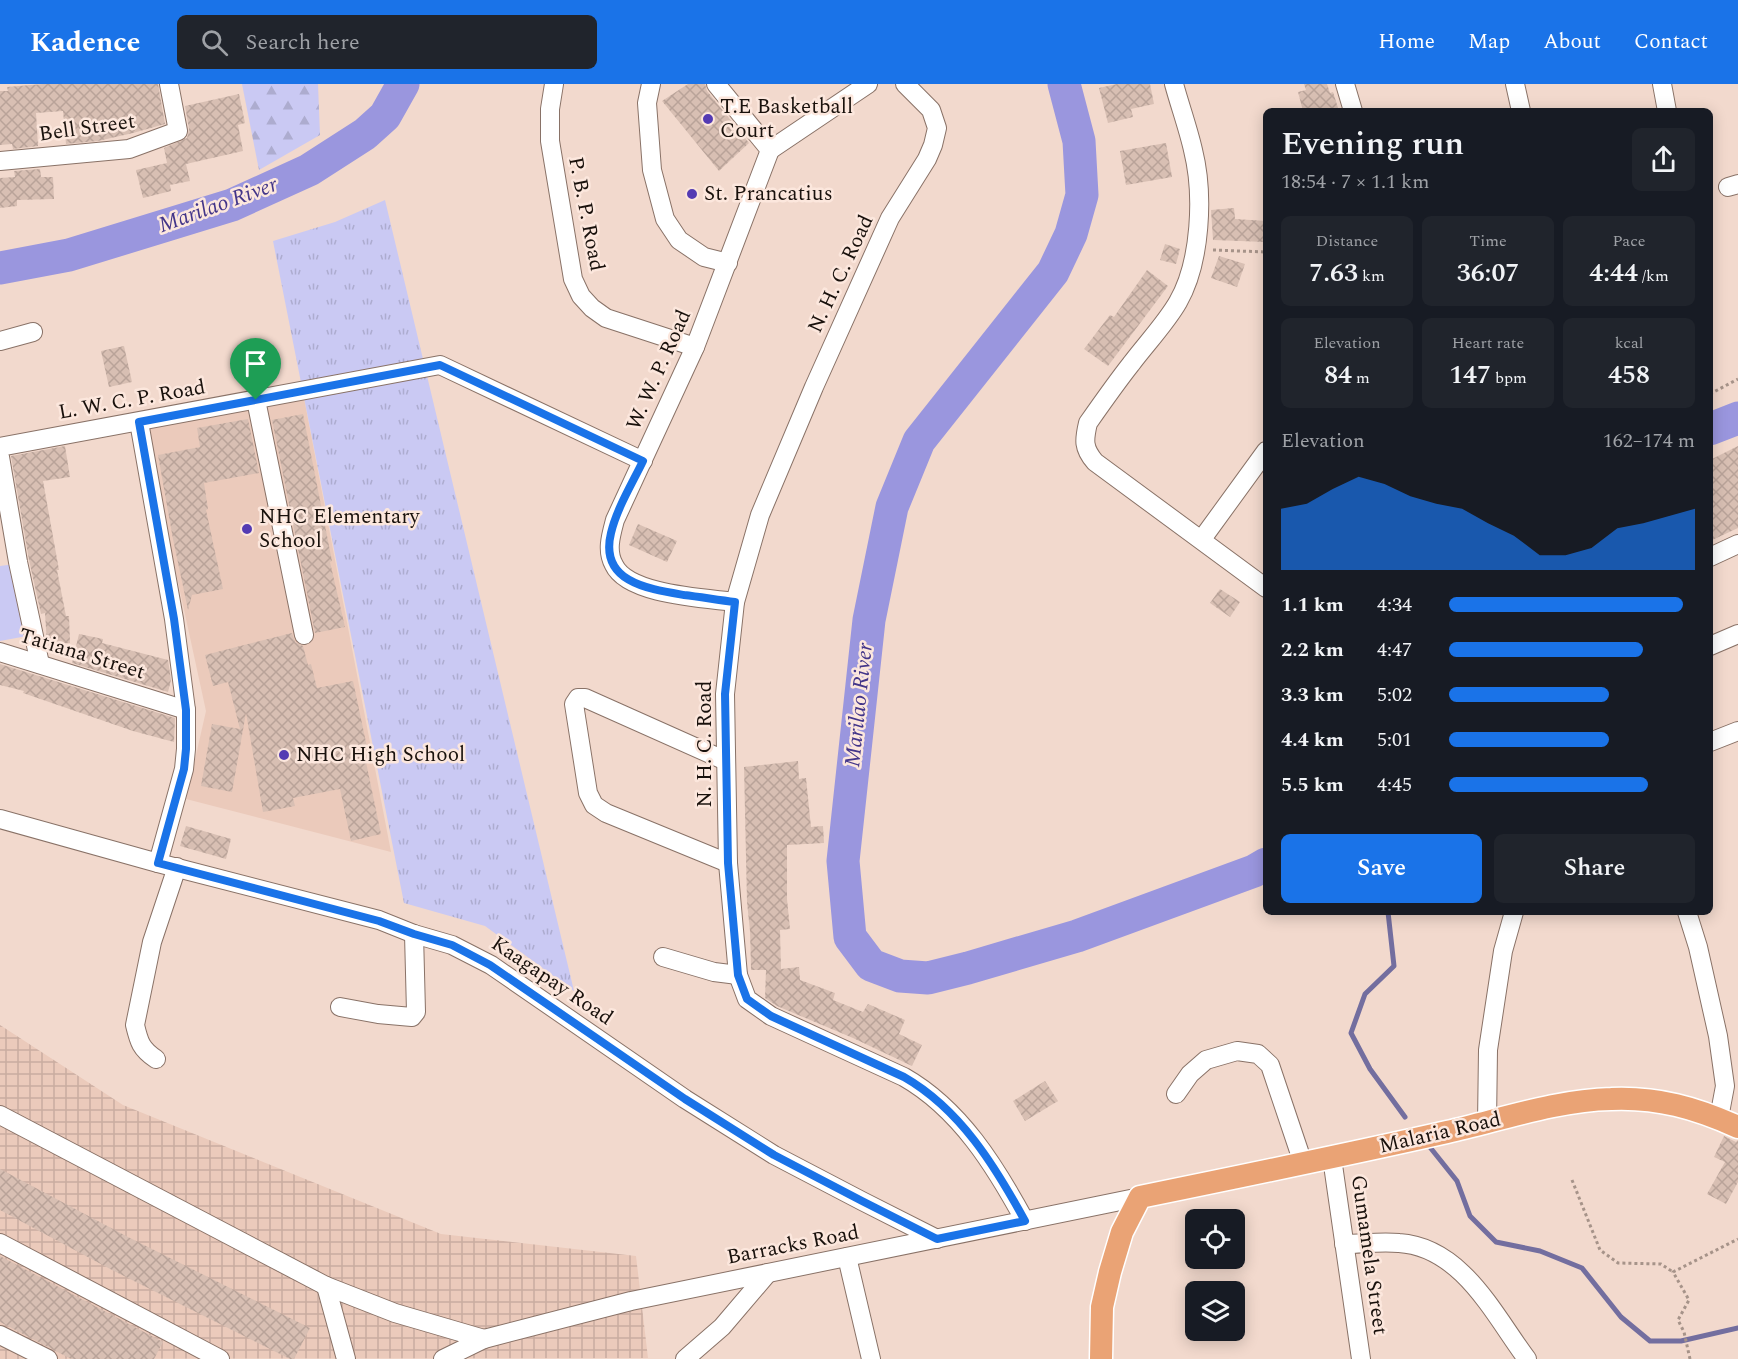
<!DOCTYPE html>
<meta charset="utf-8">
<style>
:root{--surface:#171b24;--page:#20242c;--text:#f1f3f6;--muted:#9ea1a6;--accent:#1a73e8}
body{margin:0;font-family:Spectral,serif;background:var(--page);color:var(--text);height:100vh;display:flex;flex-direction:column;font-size:22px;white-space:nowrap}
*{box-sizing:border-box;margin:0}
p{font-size:20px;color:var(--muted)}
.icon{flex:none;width:33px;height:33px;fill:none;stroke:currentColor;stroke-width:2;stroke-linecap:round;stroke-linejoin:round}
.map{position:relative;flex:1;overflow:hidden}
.details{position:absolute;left:1263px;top:24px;width:450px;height:807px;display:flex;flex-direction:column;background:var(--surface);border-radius:9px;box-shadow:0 3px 15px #0003}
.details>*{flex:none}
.tools{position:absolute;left:1185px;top:1125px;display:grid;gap:12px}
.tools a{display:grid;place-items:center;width:60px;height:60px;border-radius:9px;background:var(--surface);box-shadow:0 3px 15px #0003;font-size:30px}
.pin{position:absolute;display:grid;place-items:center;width:51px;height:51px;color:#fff;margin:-62px -26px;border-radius:50% 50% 50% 0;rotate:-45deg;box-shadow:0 0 6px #0007}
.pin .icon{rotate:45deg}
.round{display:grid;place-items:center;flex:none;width:63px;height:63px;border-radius:9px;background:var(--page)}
.summary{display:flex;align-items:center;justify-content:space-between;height:102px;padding:0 18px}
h1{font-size:33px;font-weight:600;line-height:45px}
.metrics{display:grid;grid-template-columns:repeat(3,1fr);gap:9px;height:102px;padding:6px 18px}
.metrics div{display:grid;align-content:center;border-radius:9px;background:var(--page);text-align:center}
.metrics b{font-size:26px;font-weight:600}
.metrics small{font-size:16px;font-weight:400}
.metrics p{font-size:16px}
.chart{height:168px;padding:12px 18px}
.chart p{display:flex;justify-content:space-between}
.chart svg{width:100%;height:108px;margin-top:6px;fill:var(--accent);opacity:.7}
.action{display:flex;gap:12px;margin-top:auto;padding:12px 18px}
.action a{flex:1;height:69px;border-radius:9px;background:var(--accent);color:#fff;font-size:24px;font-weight:600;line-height:69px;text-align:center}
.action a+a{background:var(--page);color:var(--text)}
ul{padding:0 18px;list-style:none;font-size:20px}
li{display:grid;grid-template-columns:96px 72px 1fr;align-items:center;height:45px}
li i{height:15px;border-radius:8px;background:var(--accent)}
header{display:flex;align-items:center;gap:36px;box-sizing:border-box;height:84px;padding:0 30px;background:var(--accent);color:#fff}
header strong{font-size:28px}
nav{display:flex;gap:33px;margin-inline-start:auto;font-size:21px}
.search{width:420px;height:54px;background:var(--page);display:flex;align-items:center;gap:15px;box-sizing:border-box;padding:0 21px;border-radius:9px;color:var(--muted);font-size:22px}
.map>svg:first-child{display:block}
.built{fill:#ebcabb}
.industrial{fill:url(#industrial-grid)}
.grass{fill:url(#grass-tufts)}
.forest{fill:url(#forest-firs)}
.garden{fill:#cac9f3}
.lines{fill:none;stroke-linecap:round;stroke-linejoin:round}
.stream{stroke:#736e9f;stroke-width:5}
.river{stroke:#9a96de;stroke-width:33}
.building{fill:url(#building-cross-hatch)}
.minor-casing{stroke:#897267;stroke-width:20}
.major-casing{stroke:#fff;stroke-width:25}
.path{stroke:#a69389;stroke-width:3;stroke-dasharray:3 3;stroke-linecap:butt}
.minor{stroke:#fff;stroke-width:18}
.major{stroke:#eaa375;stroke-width:22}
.route-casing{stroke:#fff;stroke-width:12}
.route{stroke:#1a73e8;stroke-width:8}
.poi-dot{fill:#543bb3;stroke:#fce7dd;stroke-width:2}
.labels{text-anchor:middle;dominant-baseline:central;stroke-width:5;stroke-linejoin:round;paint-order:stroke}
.poi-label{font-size:21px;fill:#19110c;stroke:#fce7dd;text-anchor:start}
.street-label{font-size:21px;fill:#19110c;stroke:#fce7dd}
.water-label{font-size:22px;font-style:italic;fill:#433589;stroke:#fce7dd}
</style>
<header>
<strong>Kadence</strong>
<div class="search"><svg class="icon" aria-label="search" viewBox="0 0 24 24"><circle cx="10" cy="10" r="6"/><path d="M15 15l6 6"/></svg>Search here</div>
<nav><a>Home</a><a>Map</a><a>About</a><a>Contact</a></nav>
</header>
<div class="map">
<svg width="1738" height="1275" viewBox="0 0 1738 1275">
<defs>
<pattern id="industrial-grid" width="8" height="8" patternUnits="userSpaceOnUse" patternTransform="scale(1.5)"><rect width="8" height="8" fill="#ebcabb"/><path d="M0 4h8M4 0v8" fill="none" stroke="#c9aca0"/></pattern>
<pattern id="grass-tufts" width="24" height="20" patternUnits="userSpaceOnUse" patternTransform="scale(1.5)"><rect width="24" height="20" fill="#cac9f3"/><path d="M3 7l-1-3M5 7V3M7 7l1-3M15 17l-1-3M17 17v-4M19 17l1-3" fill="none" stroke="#adaccf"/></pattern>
<pattern id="forest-firs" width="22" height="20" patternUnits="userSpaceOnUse" patternTransform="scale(1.5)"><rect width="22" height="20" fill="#cac9f3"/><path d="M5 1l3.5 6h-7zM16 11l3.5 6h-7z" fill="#adaccf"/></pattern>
<pattern id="building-cross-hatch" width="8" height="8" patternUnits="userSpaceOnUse" patternTransform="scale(1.5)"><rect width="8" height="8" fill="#d8bfb3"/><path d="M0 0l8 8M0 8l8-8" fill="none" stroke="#b9a399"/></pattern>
</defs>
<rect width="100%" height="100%" fill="#f2d9cd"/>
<path class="built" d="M 304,314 L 391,768 L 186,715 L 206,627 L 145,346 Z"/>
<path class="industrial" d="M 0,941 L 123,1021 L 441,1150 L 636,1172 L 648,1274 L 0,1275 Z"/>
<path class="grass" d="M 385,116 L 574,907 L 485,842 L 404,819 L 273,157 L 335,138 Z"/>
<path class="forest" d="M 242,0 L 318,0 L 320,51 L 259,86 Z"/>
<path class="garden" d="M 15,480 L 27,552 L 0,557 L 0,482 Z"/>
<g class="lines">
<g class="stream">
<path d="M 1388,828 L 1394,882 L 1365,910 L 1351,949 L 1370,985 L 1405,1033"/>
<path d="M 1429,1062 L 1457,1097 L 1470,1132 L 1496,1158 L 1540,1167 L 1582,1184 L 1621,1233 L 1650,1257 L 1681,1257 L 1738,1244"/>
</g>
<g class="river">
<path d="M 1064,0 L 1079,57 L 1082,111 L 1071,150 L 1053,188 L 919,357 L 892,423 L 869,536 L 843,777 L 850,853 L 871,881 L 900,892 L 928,894 L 968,884 L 1077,852 L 1254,787 L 1266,780"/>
<path d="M 0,184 L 69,171 L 232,121 L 309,86 L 365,50 L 385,32 L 403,0"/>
<path d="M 1710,345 L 1738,334"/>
</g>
</g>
<g class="building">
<path d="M 43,0 L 158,0 L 165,40 L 133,49 L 98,57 L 66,60 L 63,27 L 36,29 L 38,62 L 13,65 L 12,60 L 0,61 L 0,7 L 8,7 L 7,3 Z"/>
<path d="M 688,0 L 705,0 L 707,7 L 749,59 L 719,87 L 662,17 Z"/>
<path d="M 1117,0 L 1150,0 L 1154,20 L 1131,25 L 1133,33 L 1108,39 L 1099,4 Z"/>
<path d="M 1304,0 L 1327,0 L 1330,9 L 1333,8 L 1339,27 L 1303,27 L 1298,8 L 1306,6 Z"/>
<path d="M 239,10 L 245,39 L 238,41 L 243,67 L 186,80 L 190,97 L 170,101 L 171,107 L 143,114 L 136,86 L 167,79 L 164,64 L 187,54 L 189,45 L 185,22 Z"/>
<path d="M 1166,59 L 1172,93 L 1126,101 L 1120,67 Z"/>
<path d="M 40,85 L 41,93 L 53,93 L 54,115 L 17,116 L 17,122 L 0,124 L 0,94 L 15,93 L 14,87 Z"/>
<path d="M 1234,124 L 1235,135 L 1266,137 L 1266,158 L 1213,156 L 1211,126 Z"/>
<path d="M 1165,160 L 1180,165 L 1176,180 L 1160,176 Z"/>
<path d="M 1219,172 L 1245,180 L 1237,203 L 1211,194 Z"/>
<path d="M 1147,186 L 1168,202 L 1108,282 L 1084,265 L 1110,231 L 1114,233 Z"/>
<path d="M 124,262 L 132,298 L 109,303 L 101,267 Z"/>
<path d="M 303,330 L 332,477 L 330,478 L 345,543 L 315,549 L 272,336 Z"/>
<path d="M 248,335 L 259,389 L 204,399 L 208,425 L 206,426 L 223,505 L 192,511 L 188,526 L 173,455 L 158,371 L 200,363 L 197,344 Z"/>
<path d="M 65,362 L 70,393 L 43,397 L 59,486 L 57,486 L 66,532 L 69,532 L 70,559 L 47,560 L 45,529 L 41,530 L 29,476 L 11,372 Z"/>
<path d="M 1738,362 L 1738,444 L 1710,457 L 1710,376 Z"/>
<path d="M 638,440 L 677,457 L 667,478 L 629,461 Z"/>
<path d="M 1220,505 L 1240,518 L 1230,533 L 1210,519 Z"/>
<path d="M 292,549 L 295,558 L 303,562 L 308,581 L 311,580 L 317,604 L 353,597 L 370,677 L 366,678 L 381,750 L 351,757 L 340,705 L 293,714 L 295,722 L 263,728 L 246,629 L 232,708 L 201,702 L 212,640 L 240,645 L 228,598 L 213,602 L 205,571 Z"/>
<path d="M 79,550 L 103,555 L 102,559 L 168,576 L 171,596 L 168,608 L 72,579 Z"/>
<path d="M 0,580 L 175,634 L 174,658 L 133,647 L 23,609 L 24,607 L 0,601 Z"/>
<path d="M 798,677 L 799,695 L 806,694 L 811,743 L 823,742 L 824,759 L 787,761 L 787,815 L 790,845 L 780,846 L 781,885 L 799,883 L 800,896 L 835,909 L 833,916 L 863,928 L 868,920 L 905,936 L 899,950 L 922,961 L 912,982 L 853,954 L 777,922 L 765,914 L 766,886 L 751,886 L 750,847 L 747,818 L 744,683 Z"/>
<path d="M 186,742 L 231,755 L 226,775 L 180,762 Z"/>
<path d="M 1045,997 L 1058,1017 L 1025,1037 L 1013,1017 Z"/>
<path d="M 1724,1052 L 1736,1058 L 1738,1056 L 1738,1098 L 1726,1120 L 1707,1110 L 1725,1078 L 1714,1073 Z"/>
<path d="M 0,1085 L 128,1153 L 310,1244 L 294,1275 L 290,1275 L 112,1186 L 0,1126 Z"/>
<path d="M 0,1172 L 163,1258 L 154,1275 L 71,1275 L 0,1238 Z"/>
</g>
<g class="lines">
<g class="minor-casing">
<g id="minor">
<path d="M 554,0 L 550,25 L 550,57 L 573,195 L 581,212 L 592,224 L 606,234 L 695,263"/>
<path d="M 651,0 L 647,19 L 652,86 L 665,135 L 679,156 L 704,173 L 728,179"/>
<path d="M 716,0 L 770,66 L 695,263 L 615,436 C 611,451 606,467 614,481 C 628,511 705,514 735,518"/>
<path d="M 905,0 L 931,26 L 937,44 L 933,61 L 927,75 L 890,134 L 814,303 L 760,431 L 735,518 L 725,610 L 728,779 L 738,891 L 747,915 L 771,932 L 904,993 C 960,1025 995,1082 1025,1137"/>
<path d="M 1174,0 C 1180,22 1188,44 1193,66 C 1204,110 1201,178 1178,218 C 1166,239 1146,260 1131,280 C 1116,299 1102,319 1088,339 C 1084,356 1083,364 1095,378 L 1266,504"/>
<path d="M 1345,0 L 1353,27"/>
<path d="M 1515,0 L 1521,27"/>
<path d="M 1662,0 L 1667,27"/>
<path d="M 770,66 L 868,0"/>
<path d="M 0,77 L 129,65 L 178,47 L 169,0"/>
<path d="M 1728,103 L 1738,100"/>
<path d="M 0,257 L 33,248"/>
<path d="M 256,316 L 304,551"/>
<path d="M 139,338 L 174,535 L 186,626 L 186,665 L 184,685 L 158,779"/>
<path d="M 0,363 L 440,281 L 643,377"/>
<path d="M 0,373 L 18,478 L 40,580"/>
<path d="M 1202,455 L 1266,367"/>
<path d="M 1710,473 L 1738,460"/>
<path d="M 1710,562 L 1738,550"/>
<path d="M 0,568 L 186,626"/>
<path d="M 1710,658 L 1738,647"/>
<path d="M 726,677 L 585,614 L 578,614 L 574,620 L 588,709 L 594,721 L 606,729 L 728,779"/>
<path d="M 0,735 L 158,779 L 379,836 L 414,850 L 452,861 L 491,881 L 685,1015 L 774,1071 L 862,1117 L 937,1155"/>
<path d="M 1687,828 L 1698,863 L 1718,952 L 1725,1002 L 1719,1034"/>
<path d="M 663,873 L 714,888 L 738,891"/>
<path d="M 340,923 L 378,930 L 412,933 L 416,928 L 414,850"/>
<path d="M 156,975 C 141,965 139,958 135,941 L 152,858 L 177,783"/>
<path d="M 1176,1010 L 1190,990 L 1206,976 L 1237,967 L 1258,970 L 1270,981 L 1303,1079"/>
<path d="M 0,1031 L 326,1202 L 395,1229 L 484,1255 L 443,1275"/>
<path d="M 1487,1039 L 1488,966 L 1503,867 L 1514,828"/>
<path d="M 1332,1074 L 1361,1275"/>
<path d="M 0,1159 L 220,1275"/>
<path d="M 1344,1160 C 1362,1160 1381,1157 1399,1159 C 1462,1163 1494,1231 1527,1275"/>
<path d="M 847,1173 L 871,1275"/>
<path d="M 326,1202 L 346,1275"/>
<path d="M 0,1251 L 48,1275"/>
<path d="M 484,1255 L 631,1217 L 1140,1113"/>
<path d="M 685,1275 L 722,1243 L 768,1189"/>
</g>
</g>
<g class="major-casing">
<path id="major" d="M 1101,1275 L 1102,1223 L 1110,1188 L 1122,1148 L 1140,1113 C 1243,1092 1345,1071 1447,1048 C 1500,1036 1558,1016 1611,1015 C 1658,1013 1696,1024 1738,1043"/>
</g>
<g class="path">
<path d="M 1213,166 L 1266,168"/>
<path d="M 1710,310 L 1738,295"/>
<path d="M 1572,1096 L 1600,1166 L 1618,1179 L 1661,1180 L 1673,1188"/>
<path d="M 1690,1275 L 1684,1248 L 1678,1236 L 1689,1216 L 1673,1188 L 1738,1155"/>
</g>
<use href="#minor" class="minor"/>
<use href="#major" class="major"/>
</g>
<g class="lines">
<g class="route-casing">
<path id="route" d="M 440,281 L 643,377 C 632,400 617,424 611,449 C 599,498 648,505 684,511 C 701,513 718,516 735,518 L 725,610 L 728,779 L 738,891 L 747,915 L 771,932 L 904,993 C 960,1025 995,1082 1025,1137 L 937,1155 L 862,1117 L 774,1071 L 685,1015 L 490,881 L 452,861 L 414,850 L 379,837 L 158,779 L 184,685 L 186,665 L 186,626 L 174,535 L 139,338 Z"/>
</g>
<use href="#route" class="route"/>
</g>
<g class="poi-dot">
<circle cx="708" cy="35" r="6"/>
<circle cx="692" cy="110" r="6"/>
<circle cx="247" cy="445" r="6"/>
<circle cx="284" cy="671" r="6"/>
</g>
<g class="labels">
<g class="poi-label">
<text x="720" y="23">T.E Basketball<tspan x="720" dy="24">Court</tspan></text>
<text x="704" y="110">St. Prancatius</text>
<text x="259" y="433">NHC Elementary<tspan x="259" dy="24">School</tspan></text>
<text x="296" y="671">NHC High School</text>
</g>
<g class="street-label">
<text transform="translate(87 44) rotate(-8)">Bell Street</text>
<text transform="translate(586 130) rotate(79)">P. B. P. Road</text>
<text transform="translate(841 190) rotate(-65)">N. H. C. Road</text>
<text transform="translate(659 286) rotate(-66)">W. W. P. Road</text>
<text transform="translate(132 316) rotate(-10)">L. W. C. P. Road</text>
<text transform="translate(82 570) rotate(17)">Tatiana Street</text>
<text transform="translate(705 660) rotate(-90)">N. H. C. Road</text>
<text transform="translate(552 897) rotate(34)">Kaagapay Road</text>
<text transform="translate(1440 1049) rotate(-13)">Malaria Road</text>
<text transform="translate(793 1161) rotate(-11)">Barracks Road</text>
<text transform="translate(1369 1171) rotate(82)">Gumamela Street</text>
</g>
<g class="water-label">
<text transform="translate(218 121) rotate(-20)">Marilao River</text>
<text transform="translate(859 621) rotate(-84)">Marilao River</text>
</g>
</g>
</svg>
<div class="tools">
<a><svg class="icon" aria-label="locate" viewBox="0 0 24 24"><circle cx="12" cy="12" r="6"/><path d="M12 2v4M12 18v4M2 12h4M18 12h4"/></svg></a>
<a><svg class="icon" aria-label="layers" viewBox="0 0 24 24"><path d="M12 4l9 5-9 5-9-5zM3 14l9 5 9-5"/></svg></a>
</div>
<div class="pin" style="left:256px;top:316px;background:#1e9e55"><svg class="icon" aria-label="arrive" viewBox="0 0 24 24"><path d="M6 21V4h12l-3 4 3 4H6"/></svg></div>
<section class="details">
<div class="summary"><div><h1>Evening run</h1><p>18:54 · 7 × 1.1 km</p></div><a class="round"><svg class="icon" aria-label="share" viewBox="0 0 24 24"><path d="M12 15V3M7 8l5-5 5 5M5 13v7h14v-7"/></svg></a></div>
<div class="metrics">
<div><p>Distance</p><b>7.63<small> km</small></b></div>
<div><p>Time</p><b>36:07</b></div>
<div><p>Pace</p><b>4:44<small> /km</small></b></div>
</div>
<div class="metrics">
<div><p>Elevation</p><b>84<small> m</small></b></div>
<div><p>Heart rate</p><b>147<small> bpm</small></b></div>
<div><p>kcal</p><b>458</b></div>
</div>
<div class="chart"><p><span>Elevation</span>162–174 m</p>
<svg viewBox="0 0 160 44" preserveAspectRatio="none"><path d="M0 44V19L10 17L20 11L30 6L40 9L50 14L60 17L70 19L80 25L90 30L100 38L110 38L120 35L130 27L140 25L150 22L160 19V44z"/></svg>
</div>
<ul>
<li><b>1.1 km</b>4:34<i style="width:95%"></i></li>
<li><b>2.2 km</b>4:47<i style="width:79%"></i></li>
<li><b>3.3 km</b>5:02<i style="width:65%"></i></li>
<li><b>4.4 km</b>5:01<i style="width:65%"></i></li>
<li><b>5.5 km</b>4:45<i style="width:81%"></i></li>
</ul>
<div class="action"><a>Save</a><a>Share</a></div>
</section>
</div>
